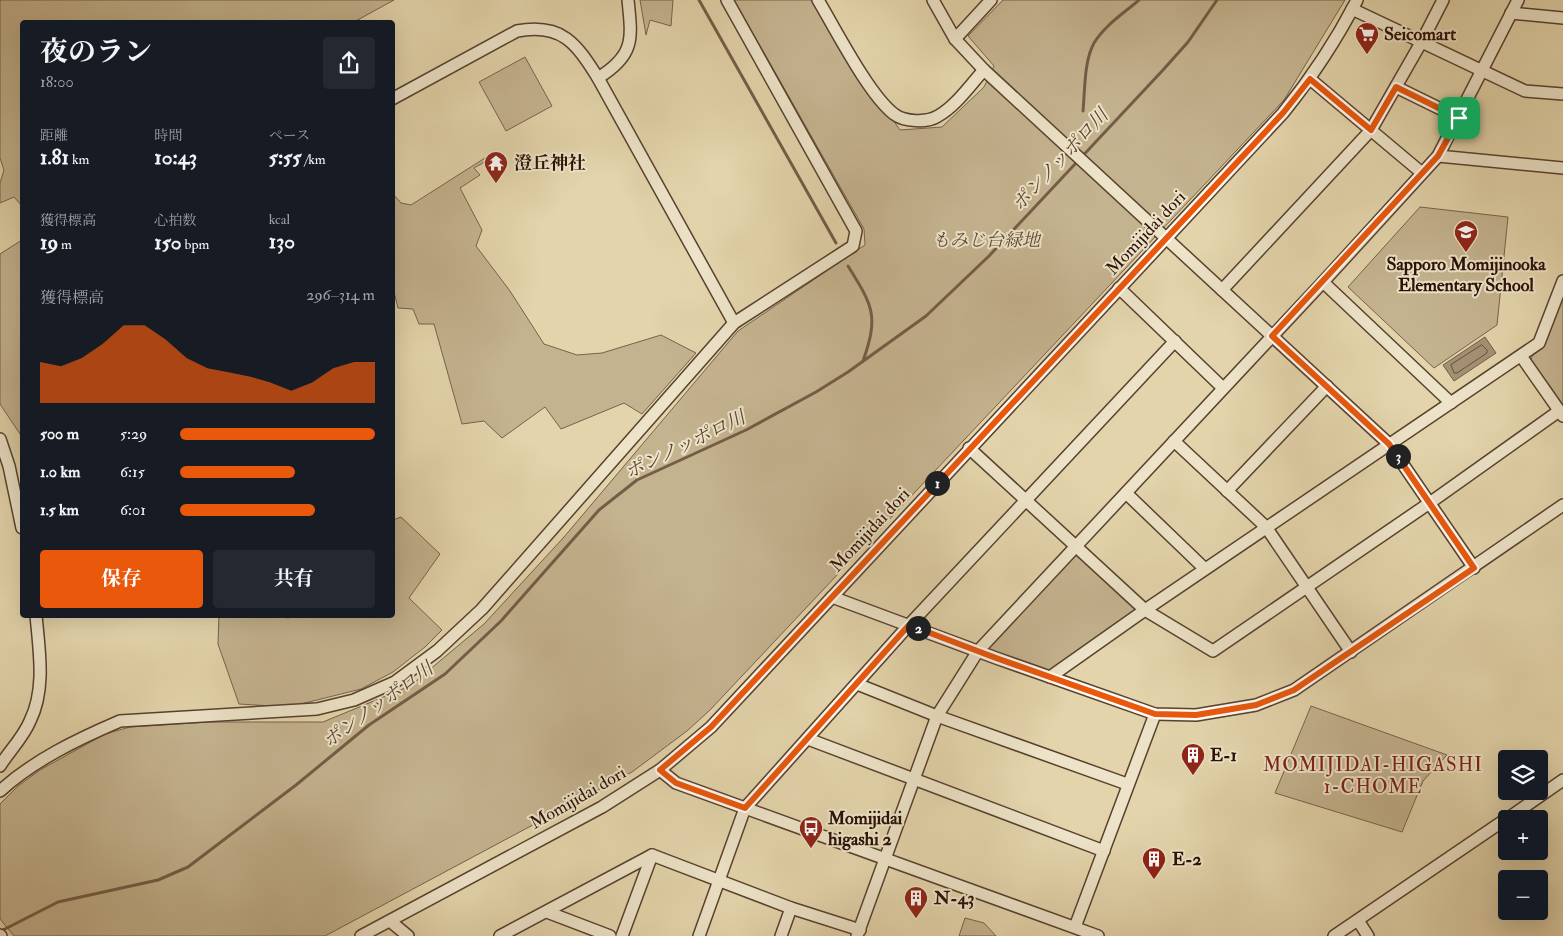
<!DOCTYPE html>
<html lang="ja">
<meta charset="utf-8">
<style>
:root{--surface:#171b24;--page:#242831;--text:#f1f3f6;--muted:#9ea1a6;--accent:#ea580c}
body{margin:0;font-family:"IM FELL Double Pica","Noto Serif JP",serif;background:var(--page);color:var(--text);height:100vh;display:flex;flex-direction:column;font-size:19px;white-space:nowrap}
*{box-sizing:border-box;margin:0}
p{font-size:16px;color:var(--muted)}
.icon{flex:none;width:28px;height:28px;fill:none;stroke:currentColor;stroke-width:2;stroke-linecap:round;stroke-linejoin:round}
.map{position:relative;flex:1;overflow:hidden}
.side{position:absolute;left:20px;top:20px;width:375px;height:598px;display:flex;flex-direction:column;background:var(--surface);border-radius:5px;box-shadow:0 5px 20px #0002}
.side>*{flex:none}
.controls{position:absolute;left:1498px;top:750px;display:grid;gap:10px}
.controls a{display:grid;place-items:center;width:50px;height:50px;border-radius:5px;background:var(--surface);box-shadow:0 5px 20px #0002;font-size:25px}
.pin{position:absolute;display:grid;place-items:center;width:42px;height:42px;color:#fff;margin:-21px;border-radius:10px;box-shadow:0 2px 8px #0006}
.km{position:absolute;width:25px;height:25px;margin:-12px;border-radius:50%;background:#222;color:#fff;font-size:14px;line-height:25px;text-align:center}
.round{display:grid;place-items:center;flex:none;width:52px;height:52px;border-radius:5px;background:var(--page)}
.head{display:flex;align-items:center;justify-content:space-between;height:85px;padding:0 20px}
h1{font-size:28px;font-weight:700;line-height:38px}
.figures{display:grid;grid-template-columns:repeat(3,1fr);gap:8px;height:85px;padding:5px 20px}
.figures div{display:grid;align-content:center}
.figures b{font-size:21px;font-weight:700}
.figures small{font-size:14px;font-weight:400}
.figures p{font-size:14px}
.chart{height:140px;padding:10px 20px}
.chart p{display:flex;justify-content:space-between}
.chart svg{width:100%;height:90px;margin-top:5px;fill:var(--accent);opacity:.7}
.primary-button{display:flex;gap:10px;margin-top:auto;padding:10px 20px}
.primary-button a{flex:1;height:58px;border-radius:5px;background:var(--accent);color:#fff;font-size:20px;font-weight:700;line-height:58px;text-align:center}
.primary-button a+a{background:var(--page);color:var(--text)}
ul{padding:0 20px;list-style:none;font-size:16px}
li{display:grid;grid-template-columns:80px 60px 1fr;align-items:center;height:38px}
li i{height:12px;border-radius:6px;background:var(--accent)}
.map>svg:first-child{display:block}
.green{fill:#c4b38f;stroke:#77624a}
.water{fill:#a49173;stroke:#735d47}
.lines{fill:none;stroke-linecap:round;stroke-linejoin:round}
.shore{stroke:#67503c;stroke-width:1}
.stream{stroke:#735d47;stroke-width:3}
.minor-casing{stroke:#58412f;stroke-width:14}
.minor{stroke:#ede3c8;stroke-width:11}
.route-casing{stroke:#fff;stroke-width:10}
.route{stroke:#ea580c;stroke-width:6}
.labels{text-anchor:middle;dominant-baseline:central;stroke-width:4;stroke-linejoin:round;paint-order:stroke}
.poi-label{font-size:18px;font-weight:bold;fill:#2a1006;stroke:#ede3c8;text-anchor:start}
.street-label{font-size:18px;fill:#2a1006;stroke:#ede3c8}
.park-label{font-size:18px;font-style:italic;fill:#604936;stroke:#ede3c8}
.water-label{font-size:19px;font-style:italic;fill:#5b4432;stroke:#ede3c8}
.neighbourhood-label{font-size:19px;letter-spacing:1px;fill:#7a1f14;stroke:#ede3c8}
</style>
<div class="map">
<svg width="1563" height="936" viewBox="0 0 1563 936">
<rect width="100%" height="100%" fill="#e3d4ab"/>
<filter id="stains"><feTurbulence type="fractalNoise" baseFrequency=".004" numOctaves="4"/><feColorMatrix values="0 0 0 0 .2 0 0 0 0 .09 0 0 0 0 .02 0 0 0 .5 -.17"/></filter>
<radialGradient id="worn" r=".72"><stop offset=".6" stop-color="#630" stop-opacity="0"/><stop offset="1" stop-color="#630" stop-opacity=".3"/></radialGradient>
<g class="green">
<path d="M 0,0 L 394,0 L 354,22 L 22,22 L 22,206 L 14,197 L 0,203 L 0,183 L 4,170 L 0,158 Z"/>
<path d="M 640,0 L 673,0 L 671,26 L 650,20 L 646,35 Z"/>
<path d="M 734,0 L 811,0 L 900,130 L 942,127 L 984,87 L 994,66 L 968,36 L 1003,0 L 1345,0 L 1284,100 L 710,710 L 687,731 L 632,772 L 325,936 L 14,936 L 0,919 L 0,804 L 18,786 L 40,770 L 105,734 L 130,727 L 208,722 L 323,722 L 410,686 L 484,624 L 564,537 L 738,331 L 865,245 L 864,229 Z"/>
<path d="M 525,57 L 552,106 L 506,131 L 479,82 Z"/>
<path d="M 496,151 L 497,155 L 474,168 L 480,175 L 460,188 L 482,230 L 476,246 L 510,291 L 544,344 L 577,355 L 602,353 L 661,335 L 696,353 L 642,414 L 624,403 L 561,429 L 545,407 L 502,438 L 484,421 L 462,424 L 434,324 L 419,324 L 413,309 L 398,308 L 393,288 L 393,194 L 401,203 L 411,205 Z"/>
<path d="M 1420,207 L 1508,217 L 1497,325 L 1434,368 L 1348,287 Z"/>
<path d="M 22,240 L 22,437 L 0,404 L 0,254 Z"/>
<path d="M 1563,297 L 1563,407 L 1531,360 L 1532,356 L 1544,347 Z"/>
<path d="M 401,517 L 440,554 L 409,598 L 442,630 L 425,647 L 393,672 L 361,689 L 289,707 L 239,704 L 218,644 L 219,615 L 286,615 L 287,618 L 306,615 L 392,615 L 393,520 Z"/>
<path d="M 1076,546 L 1145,610 L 1050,677 L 978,651 Z"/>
<path d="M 1311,706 L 1447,755 L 1423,781 L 1402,832 L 1275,793 Z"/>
<path d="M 965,918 L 984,923 L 996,936 L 959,936 Z"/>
</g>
<path class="water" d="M 1485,337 L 1496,353 L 1454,381 L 1443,365 Z"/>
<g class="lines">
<path class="shore" d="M 1482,345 L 1487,350 L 1487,353 L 1457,373 L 1454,373 L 1451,365 Z"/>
<g class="stream">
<path d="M 699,0 L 836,243"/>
<path d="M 1083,111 C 1085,90 1084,61 1094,43 C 1105,25 1124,13 1139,0"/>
<path d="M 848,266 C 873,306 879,316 863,361"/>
<path d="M 1,931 L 58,902 L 158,880 L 188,867 L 296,785 L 369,725 L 445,674 L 501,621 L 599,510 L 637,480 L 746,430 L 816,392 L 848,372 L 926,316 L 989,256 L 1163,70 L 1188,42 L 1217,0"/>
</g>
<g class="minor-casing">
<g id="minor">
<path d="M 818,0 C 836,30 869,95 894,114 C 904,122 927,123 938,116 C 956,106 970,85 984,70"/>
<path d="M 933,0 L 955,39 L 984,70 L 1389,444 L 1474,568"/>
<path d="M 1352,9 L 1525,91 L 1563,94"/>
<path d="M 1511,13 L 1563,18"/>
<path d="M 955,39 L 991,0"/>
<path d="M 598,78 C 635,55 632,39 628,0"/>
<path d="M 1310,79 L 1422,173"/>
<path d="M 1396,87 L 1459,118"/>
<path d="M 392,99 L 517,31 C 562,23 576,43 598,78 L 734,323"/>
<path d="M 1438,156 L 1563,168"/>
<path d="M 1323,282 L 1451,403"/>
<path d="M 1119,288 L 1223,388"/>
<path d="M 1222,290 L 1371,130 L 1422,41 L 1443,0"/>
<path d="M 1521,356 L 1563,416"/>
<path d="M 0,439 L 9,466 L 22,528"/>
<path d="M 1174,441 L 1266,527 L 1351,652"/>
<path d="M 969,448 L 1145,610 L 1213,651 L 1431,502 L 1559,411"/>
<path d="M 1227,491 L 1327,386"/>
<path d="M 1126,493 L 1205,569"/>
<path d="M 832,597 L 996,658 L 1155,714 L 1196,715 L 1256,705 L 1294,690 L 1563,505"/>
<path d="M 1050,677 L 1145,610 L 1539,343 L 1563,281"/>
<path d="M 857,684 L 937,716 L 1127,784"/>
<path d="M 808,739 L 1104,851"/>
<path d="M 0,766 C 9,751 23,738 30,721 C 46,689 39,650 36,615"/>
<path d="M 660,770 L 676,783 L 1098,936"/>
<path d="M 0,791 C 34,760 78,739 120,721 L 317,709 L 354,700 L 395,682 L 437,651 L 482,609 L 734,323 L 853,246 L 856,231 L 727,0"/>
<path d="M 1507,819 L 1563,780"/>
<path d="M 547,912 L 610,936"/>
<path d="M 390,921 L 408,936"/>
<path d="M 1359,922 L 1368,936"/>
<path d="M 1075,927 L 1155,714"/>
<path d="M 0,935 L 1,936"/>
<path d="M 361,936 L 602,807 L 660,770 L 711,727 L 1283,113 C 1312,77 1336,41 1357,0"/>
<path d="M 500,936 L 652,855 L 791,908 L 860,930"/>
<path d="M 622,936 L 652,855"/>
<path d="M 699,936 L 745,808 L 909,625 L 1175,341"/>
<path d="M 781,936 L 791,908"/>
<path d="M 857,936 L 937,716 L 978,651 L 1323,282 L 1438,156 L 1518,0"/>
<path d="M 1334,936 L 1506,819"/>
</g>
</g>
<use href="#minor" class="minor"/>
</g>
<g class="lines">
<g class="route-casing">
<path id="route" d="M 1310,79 L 1371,130 L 1396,87 L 1459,118 L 1438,156 L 1272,336 L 1389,444 L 1474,568 L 1294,690 L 1256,705 L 1196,715 L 1155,714 L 996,658 L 909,625 L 745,808 L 676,783 L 660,770 L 711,727 L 1283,113 Z"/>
</g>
<use href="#route" class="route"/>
</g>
<defs>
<g id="supermarket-pin" transform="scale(1.25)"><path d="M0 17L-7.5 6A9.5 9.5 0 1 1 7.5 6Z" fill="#8f2418" stroke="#ede3c8"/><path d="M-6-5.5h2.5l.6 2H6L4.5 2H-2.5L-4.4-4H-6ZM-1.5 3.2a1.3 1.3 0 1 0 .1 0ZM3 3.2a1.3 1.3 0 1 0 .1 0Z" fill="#fff"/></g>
<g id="temple-pin" transform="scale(1.25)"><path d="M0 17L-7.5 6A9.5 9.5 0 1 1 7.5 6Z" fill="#8f2418" stroke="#ede3c8"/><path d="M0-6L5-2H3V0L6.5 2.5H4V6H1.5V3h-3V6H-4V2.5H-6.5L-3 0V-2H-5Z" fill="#fff"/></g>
<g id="school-pin" transform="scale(1.25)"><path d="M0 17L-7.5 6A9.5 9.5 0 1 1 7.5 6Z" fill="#8f2418" stroke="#ede3c8"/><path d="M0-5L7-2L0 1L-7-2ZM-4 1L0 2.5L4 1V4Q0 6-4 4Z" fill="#fff"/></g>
<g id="building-pin" transform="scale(1.25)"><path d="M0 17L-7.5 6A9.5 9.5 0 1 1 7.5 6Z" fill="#8f2418" stroke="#ede3c8"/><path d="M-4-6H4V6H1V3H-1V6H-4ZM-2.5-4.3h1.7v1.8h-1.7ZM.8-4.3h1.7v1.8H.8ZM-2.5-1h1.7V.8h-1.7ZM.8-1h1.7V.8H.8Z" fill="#fff"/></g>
<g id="bus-pin" transform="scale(1.25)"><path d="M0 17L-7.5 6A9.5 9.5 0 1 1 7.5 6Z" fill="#8f2418" stroke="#ede3c8"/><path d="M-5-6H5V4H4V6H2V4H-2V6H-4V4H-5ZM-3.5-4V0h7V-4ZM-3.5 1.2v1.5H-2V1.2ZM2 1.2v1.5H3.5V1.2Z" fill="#fff"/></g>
</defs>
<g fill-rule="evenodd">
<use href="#supermarket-pin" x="1367" y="34"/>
<use href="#temple-pin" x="496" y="163"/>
<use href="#school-pin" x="1466" y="232"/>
<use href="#building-pin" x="1193" y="755"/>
<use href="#bus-pin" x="811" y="828"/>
<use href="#building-pin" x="1154" y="859"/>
<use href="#building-pin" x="916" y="898"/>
</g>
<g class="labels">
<g class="poi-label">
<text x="1384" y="34">Seicomart</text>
<text x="514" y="163">澄丘神社</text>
<text x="1466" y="264" text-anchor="middle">Sapporo Momijinooka<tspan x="1466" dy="21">Elementary School</tspan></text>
<text x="1210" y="755">E-1</text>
<text x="828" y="818">Momijidai<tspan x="828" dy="21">higashi 2</tspan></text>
<text x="1172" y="859">E-2</text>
<text x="934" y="898">N-43</text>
</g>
<g class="street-label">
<text transform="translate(1146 233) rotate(-47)">Momijidai dori</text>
<text transform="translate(870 530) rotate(-47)">Momijidai dori</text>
<text transform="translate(578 798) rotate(-30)">Momijidai dori</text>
</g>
<g class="park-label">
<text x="986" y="240">もみじ台緑地</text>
</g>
<g class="water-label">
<text transform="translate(1060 160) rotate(-47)">ポンノッポロ川</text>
<text transform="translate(685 445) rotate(-26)">ポンノッポロ川</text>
<text transform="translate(378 705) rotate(-36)">ポンノッポロ川</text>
</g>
<g class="neighbourhood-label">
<text x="1373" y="765">MOMIJIDAI-HIGASHI<tspan x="1373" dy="22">1-CHOME</tspan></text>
</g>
</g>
<rect width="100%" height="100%" filter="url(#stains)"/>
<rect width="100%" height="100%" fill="url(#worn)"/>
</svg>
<div class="controls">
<a><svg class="icon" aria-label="layers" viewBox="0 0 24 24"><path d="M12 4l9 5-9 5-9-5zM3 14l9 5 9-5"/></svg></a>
<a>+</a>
<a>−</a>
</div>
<div class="pin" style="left:1459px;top:118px;background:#1e9e55"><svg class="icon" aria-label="arrive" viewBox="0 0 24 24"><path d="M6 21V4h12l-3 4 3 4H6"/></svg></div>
<b class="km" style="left:937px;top:483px">1</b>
<b class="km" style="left:918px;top:628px">2</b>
<b class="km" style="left:1398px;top:456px">3</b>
<section class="side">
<div class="head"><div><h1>夜のラン</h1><p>18:00</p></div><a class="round"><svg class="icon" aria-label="share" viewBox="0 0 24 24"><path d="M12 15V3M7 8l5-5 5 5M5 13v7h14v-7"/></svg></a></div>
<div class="figures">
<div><p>距離</p><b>1.81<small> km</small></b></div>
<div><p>時間</p><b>10:43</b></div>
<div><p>ペース</p><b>5:55<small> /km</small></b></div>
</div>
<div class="figures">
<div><p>獲得標高</p><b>19<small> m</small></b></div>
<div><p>心拍数</p><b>150<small> bpm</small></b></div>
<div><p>kcal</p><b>130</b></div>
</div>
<div class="chart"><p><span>獲得標高</span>296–314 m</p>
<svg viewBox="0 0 160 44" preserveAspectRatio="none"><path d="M0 44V24L10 26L20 22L30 15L40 6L50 6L60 13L70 22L80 27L90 29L100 31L110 34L120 38L130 34L140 27L150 24L160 24V44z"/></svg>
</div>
<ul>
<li><b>500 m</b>5:29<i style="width:100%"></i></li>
<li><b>1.0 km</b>6:15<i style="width:59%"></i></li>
<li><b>1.5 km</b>6:01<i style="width:69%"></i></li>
</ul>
<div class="primary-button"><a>保存</a><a>共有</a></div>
</section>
</div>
